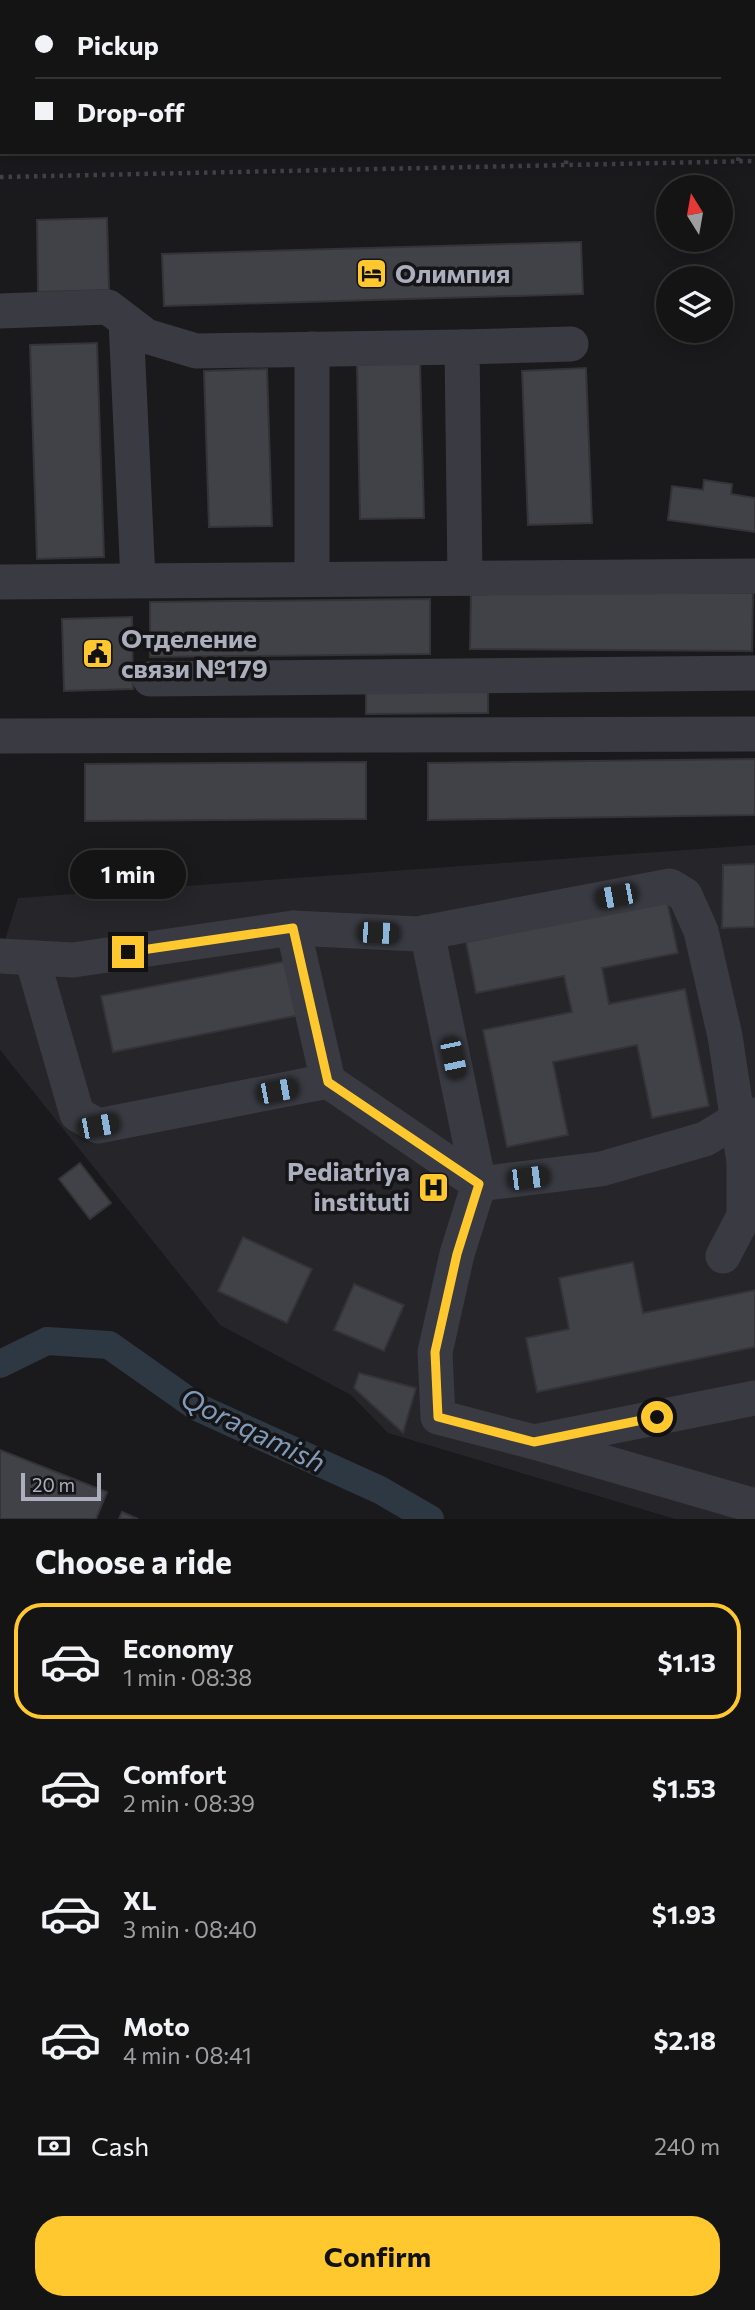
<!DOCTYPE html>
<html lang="en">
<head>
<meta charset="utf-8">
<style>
	:root { --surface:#141415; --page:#1d1d1e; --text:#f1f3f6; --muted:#9d9ea0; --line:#333334; --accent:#ffc82f }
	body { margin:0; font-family:Commissioner,sans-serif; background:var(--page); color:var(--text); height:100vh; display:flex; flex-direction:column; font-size:26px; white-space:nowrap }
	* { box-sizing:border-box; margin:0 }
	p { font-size:23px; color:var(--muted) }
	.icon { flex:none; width:38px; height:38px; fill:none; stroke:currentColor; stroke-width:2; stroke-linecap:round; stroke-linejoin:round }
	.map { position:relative; height:1519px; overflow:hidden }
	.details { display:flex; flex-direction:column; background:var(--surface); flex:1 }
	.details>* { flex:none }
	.banner { position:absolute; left:0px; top:0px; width:756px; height:154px; box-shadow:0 4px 18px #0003,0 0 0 2px var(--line); display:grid; align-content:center; height:154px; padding:0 35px; background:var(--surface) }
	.needle { width:46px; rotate:349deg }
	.fabs { position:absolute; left:656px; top:175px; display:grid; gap:14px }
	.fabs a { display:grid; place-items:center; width:77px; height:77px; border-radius:50%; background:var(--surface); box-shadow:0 4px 18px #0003,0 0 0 2px var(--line); font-size:35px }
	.scale { position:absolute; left:21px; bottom:18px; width:80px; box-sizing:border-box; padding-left:7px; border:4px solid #abafbd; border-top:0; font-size:19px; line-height:24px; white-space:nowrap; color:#abafbd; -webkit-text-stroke:5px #151517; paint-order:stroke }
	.end { position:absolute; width:32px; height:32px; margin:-16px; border:9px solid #ffc82f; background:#111; box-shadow:0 0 0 4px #111 }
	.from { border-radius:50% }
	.bubble { position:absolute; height:49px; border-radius:24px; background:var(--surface); box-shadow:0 4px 18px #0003,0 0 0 2px var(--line); font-size:23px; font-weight:700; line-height:49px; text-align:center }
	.car { position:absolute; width:21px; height:42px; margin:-21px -10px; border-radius:9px; box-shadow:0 0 5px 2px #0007; background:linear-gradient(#222 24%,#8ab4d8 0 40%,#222 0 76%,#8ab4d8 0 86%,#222 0) }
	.banner b { display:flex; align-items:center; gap:24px; height:66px; font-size:26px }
	.banner b+b { border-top:2px solid var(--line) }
	.banner i { width:18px; height:18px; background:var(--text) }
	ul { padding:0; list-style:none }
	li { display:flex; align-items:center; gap:21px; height:116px; margin:0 14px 10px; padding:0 21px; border:4px solid transparent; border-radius:28px }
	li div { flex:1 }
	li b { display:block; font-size:26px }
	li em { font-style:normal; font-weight:700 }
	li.on { border-color:var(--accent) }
	li>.icon { width:63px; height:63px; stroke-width:1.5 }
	h2 { padding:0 35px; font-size:32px; line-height:84px }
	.pay { display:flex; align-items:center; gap:18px; height:77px; padding:0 35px; font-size:26px }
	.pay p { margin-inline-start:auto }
	.action { display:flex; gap:14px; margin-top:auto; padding:14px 35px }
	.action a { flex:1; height:80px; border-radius:28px; background:var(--accent); color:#111; font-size:28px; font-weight:700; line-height:80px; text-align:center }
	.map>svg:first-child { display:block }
	.built { fill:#262529 }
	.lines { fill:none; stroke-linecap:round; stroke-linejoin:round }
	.canal { stroke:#2e3842; stroke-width:28 }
	.building { fill:#414247; stroke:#343338; stroke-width:2 }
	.path { stroke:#404249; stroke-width:4.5; stroke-dasharray:3.5 5; stroke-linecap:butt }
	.minor { stroke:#3a3b42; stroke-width:35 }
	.route { stroke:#ffc82f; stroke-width:9 }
	.labels { text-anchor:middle; stroke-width:7; stroke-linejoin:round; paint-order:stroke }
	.poi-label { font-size:26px; font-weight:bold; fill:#abafbd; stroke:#151517; text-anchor:start }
	.water-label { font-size:28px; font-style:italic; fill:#809bba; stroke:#151517 }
</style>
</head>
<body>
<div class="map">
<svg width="755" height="1519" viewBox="0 0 755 1519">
	<rect width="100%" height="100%" fill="#1a1a1c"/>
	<polygon class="built" points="755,845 755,1519 675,1519 388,1433 351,1395 220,1325 0,1050 0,956 18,898"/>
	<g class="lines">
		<polyline class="canal" points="0,1364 47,1341 109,1345 197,1407 380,1490 430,1519"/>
	</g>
	<g class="building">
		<polygon points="287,0 490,0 495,2 293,2"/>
		<polygon points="107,218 109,290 38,292 37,220"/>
		<polygon points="581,242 583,294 164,306 162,254"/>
		<polygon points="97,343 104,557 37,559 30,345"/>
		<polygon points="420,363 424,518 360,519 357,364"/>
		<polygon points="586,368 592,523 528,525 522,371"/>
		<polygon points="267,369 272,526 209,527 204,371"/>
		<polygon points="704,480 732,484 731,494 755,498 755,532 668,520 672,486 703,490"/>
		<polygon points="471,592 753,593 752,651 470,649"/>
		<polygon points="430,599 430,654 150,657 150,602"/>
		<polygon points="132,617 133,689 64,691 62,619"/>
		<polygon points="488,683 488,713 366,714 366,684"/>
		<polygon points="755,759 755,815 428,820 428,763"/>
		<polygon points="366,762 366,819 85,821 85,764"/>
		<polygon points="755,864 755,927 722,928 723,865"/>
		<polygon points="667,901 678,953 602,968 609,1004 685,989 709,1106 652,1118 637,1045 553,1062 568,1135 507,1147 483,1030 572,1012 564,976 476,993 466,942"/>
		<polygon points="292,960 305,1014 113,1052 101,996"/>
		<polygon points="80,1163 111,1203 90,1219 59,1179"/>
		<polygon points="243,1237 312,1269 287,1323 218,1291"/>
		<polygon points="633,1262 643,1313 755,1290 755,1347 537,1392 526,1338 569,1329 559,1278"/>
		<polygon points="354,1284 404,1305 384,1351 334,1330"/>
		<polygon points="359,1373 416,1388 403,1433 354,1388"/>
		<polygon points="0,1450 107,1492 96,1519 0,1519"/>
		<polygon points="122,1512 138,1519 119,1519"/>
	</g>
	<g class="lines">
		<g class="path">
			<polyline points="583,2 583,0"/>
			<polyline points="754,57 755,52"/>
			<polyline points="738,161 740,152"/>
			<polyline points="566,164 567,152"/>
			<polyline points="0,177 755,161"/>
		</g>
		<g class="minor">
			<polyline points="722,0 728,2"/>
			<polyline points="754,10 755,10"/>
			<polyline points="0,311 108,307 146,336 196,351 462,347"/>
			<polyline points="126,321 138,580"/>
			<polyline points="312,349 312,578"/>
			<polyline points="465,577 462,347 571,344"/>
			<polyline points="0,582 755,576"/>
			<polyline points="150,679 755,673"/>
			<polyline points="0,736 755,734"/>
			<polyline points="293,928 328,1081"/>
			<polyline points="427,932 479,1184 457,1254 435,1352 438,1417 534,1442 755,1398"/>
			<polyline points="0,956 73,960 293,928 418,934 670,886 685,895 701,931 725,1036 744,1162 744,1216 723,1256"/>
			<polyline points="32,958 77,1114 98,1126 328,1081 479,1184 601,1169 705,1139 738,1119 755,1115"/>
			<polyline points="541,1444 755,1506"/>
		</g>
	</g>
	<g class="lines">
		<polyline class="route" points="128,952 293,928 328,1082 479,1184 457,1254 435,1352 438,1417 534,1442 657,1417"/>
	</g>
	<defs>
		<symbol id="hotel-square" viewBox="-11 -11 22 22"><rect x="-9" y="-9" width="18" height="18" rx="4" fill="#ffc82f" stroke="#151517"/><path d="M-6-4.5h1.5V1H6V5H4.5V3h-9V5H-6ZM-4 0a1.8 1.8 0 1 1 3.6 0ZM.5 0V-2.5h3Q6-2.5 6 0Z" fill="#111"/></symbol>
		<symbol id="civic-square" viewBox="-11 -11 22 22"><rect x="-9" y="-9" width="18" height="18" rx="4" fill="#ffc82f" stroke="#151517"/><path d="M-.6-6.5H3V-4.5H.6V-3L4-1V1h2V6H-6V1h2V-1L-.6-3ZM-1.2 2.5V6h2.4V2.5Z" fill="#111"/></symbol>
		<symbol id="hospital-square" viewBox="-11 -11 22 22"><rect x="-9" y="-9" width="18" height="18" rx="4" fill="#ffc82f" stroke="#151517"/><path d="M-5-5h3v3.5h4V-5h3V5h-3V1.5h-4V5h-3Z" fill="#111"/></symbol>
	</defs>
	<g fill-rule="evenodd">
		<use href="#hotel-square" x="354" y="256" width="35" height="35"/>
		<use href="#civic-square" x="80" y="636" width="35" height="35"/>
		<use href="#hospital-square" x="416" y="1170" width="35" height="35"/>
	</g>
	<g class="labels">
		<g class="poi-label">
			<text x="395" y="283">Олимпия</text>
			<text x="121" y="648">Отделение<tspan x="121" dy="30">связи №179</tspan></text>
			<text x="410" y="1181" text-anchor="end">Pediatriya<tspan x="410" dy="30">instituti</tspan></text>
		</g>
		<g class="water-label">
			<text transform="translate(253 1430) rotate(26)" y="10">Qoraqamish</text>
		</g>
	</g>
</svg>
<div class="fabs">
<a><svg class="needle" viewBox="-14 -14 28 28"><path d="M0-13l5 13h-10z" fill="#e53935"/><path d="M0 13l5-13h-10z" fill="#9d9ea0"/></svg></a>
<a><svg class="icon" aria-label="layers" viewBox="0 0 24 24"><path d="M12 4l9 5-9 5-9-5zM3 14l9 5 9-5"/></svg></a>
</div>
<div class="scale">20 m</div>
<i class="end from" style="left:657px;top:1417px"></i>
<i class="end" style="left:128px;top:952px"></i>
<div class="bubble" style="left:70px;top:850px;width:116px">1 min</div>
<i class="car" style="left:616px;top:896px;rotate:259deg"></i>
<i class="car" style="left:378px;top:933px;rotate:92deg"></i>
<i class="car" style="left:453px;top:1058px;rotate:168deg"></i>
<i class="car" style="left:277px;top:1091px;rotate:79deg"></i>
<i class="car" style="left:98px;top:1126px;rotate:79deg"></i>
<i class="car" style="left:528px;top:1178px;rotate:83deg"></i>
<div class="banner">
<b><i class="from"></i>Pickup</b>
<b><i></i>Drop-off</b>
</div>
</div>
<section class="details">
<h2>Choose a ride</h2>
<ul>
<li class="on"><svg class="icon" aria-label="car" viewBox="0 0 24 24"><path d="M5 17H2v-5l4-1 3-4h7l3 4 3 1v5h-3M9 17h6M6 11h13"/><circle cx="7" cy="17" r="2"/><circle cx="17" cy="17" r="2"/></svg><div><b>Economy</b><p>1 min · 08:38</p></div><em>$1.13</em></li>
<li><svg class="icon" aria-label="car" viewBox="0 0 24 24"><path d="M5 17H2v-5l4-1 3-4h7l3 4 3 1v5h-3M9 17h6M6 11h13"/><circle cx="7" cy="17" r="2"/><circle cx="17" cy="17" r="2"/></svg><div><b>Comfort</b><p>2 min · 08:39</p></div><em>$1.53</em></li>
<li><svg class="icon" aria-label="car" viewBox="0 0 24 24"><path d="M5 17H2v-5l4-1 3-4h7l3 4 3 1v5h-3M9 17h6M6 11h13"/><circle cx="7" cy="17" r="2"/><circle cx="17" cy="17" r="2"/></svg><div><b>XL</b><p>3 min · 08:40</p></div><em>$1.93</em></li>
<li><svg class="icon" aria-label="car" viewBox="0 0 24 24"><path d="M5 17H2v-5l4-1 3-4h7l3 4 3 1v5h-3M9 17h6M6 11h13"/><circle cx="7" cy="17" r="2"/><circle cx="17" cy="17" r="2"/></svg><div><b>Moto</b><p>4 min · 08:41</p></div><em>$2.18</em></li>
</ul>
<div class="pay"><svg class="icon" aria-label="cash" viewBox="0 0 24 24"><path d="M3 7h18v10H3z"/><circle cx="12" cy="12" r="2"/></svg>Cash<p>240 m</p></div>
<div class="action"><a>Confirm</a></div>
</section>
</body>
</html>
